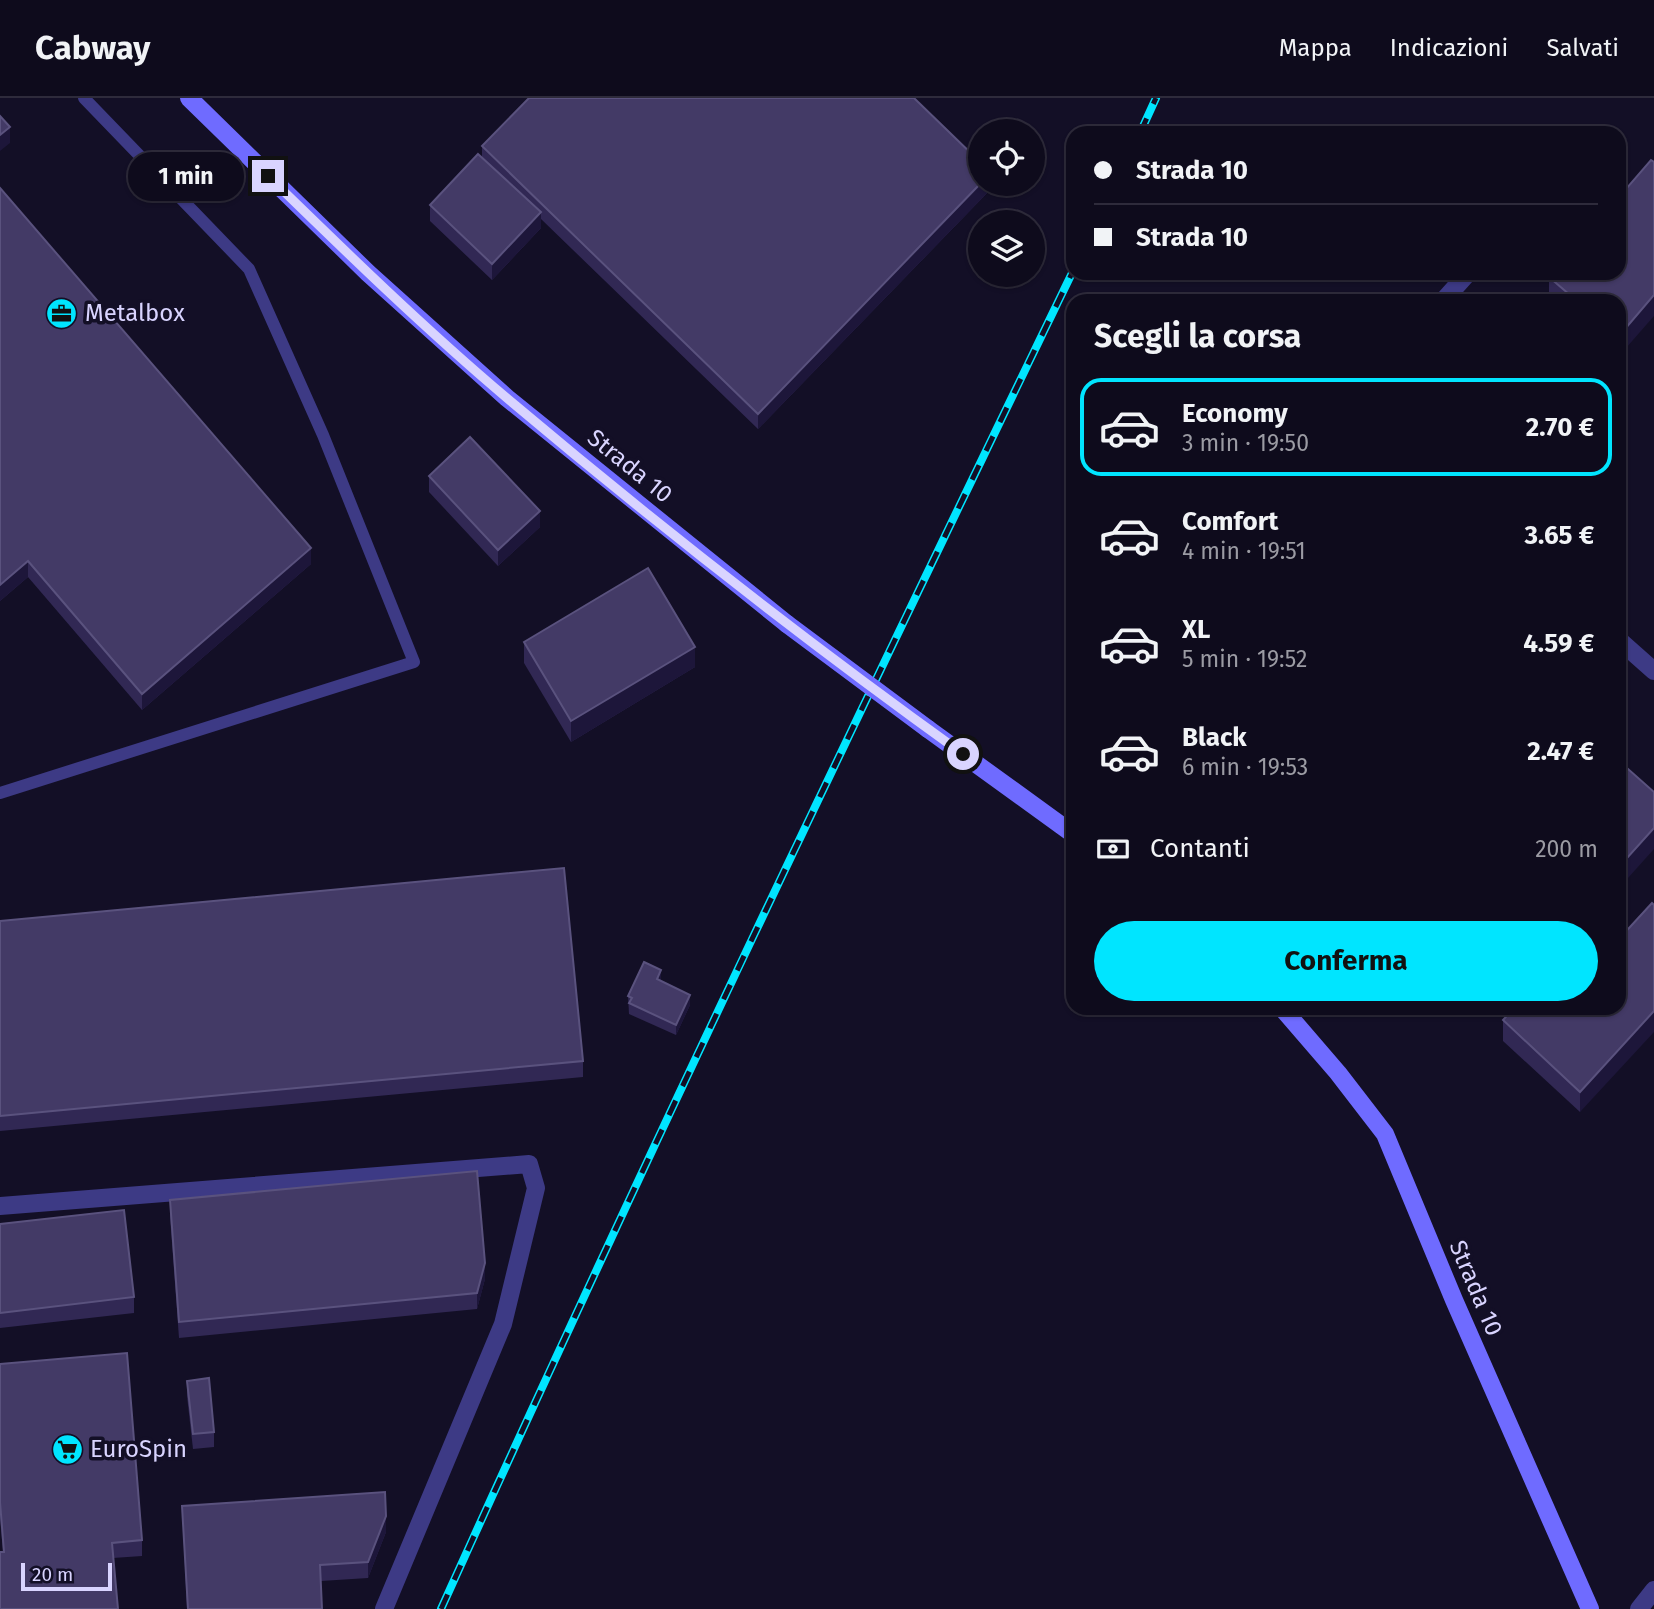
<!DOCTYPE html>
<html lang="it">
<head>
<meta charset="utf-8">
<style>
	:root { --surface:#0e0b1c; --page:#171425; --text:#f1f3f6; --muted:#9b9ba3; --line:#2e2b3b; --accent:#00e5ff }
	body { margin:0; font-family:"Fira Sans",sans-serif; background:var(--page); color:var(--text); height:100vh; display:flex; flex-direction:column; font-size:26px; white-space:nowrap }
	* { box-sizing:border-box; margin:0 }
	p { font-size:23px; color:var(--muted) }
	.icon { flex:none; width:38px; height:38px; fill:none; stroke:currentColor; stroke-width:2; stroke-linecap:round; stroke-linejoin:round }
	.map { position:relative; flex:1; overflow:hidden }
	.panel { position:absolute; left:1066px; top:196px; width:560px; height:721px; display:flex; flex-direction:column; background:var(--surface); border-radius:21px; box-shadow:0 2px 5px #0004,0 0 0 2px var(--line) }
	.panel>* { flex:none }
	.hud { position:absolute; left:1066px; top:28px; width:560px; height:154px; border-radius:21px; box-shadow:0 2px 5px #0004,0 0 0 2px var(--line); display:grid; align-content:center; height:154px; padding:0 28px; background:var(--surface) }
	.controls { position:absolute; left:968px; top:21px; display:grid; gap:14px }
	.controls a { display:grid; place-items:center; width:77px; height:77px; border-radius:50%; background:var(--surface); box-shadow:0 2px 5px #0004,0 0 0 2px var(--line); font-size:35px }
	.scale { position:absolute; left:21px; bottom:18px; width:91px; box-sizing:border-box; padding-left:7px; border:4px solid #d9d4ff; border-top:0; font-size:19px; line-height:24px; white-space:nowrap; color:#d9d4ff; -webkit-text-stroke:5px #130f26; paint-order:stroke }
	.end { position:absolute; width:32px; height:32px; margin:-16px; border:9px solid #d9d4ff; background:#111; box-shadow:0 0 0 4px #111 }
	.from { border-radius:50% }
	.bubble { position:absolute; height:49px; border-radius:24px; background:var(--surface); box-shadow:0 2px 5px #0004,0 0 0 2px var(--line); font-size:23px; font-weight:700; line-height:49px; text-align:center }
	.hud b { display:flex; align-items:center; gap:24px; height:66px; font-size:26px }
	.hud b+b { border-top:2px solid var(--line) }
	.hud i { width:18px; height:18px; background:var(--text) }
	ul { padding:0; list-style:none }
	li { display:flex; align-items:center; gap:21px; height:98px; margin:0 14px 10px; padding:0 14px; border:4px solid transparent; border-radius:21px }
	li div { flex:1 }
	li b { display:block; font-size:26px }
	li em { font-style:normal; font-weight:700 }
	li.active { border-color:var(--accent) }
	li>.icon { width:63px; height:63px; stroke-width:1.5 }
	h2 { padding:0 28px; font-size:32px; line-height:84px }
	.pay { display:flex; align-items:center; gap:18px; height:77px; padding:0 28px; font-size:26px }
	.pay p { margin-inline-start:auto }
	.action { display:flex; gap:14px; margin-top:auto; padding:14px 28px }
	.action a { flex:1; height:80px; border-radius:42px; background:var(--accent); color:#111; font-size:28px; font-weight:700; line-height:80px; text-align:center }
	header { display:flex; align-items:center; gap:42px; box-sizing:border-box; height:98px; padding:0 35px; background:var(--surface); border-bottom:2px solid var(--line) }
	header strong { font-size:33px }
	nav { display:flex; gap:38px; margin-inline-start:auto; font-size:24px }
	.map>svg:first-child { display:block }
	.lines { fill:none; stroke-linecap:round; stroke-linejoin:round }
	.lane { stroke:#3d3a85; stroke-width:12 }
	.street { stroke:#3d3a85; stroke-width:18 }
	.secondary { stroke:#6f6bff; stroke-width:18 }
	.rail-casing { stroke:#00e5ff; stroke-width:8 }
	.rail { stroke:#130f26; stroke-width:5; stroke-dasharray:16; stroke-linecap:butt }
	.secondary-bridge { stroke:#6f6bff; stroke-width:18 }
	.wall { fill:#312854 }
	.shaded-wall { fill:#1d163a }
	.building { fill:#433a66; stroke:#5a527e; stroke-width:2 }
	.route { stroke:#d9d4ff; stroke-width:9 }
	.labels { text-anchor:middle; stroke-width:7; stroke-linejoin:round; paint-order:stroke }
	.poi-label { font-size:24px; fill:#d9d4ff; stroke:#130f26; text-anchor:start }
	.street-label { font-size:24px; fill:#d9d4ff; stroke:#130f26 }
</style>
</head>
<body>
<header>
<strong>Cabway</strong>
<nav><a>Mappa</a><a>Indicazioni</a><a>Salvati</a></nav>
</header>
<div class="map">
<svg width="1654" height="1511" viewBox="0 0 1654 1511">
	<rect width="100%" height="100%" fill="#130f26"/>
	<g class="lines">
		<polyline class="lane" points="0,695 414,564 323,337 249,171 84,0"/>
		<g class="street">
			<polyline points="1443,203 1468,175"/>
			<polyline points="1619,542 1654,573"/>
			<polyline points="0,1108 529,1066 536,1090 503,1226 384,1511"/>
			<polyline points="1639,1511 1654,1492"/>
		</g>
		<g class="secondary">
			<polyline points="189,0 368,175 507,300 787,526"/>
			<polyline points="928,631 1073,736"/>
			<polyline points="1282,910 1338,975 1385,1036 1454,1202 1590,1511"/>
		</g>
		<defs>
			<g id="rail">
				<polyline points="1140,35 1156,0"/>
				<path d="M441,1511C644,1062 858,617 1073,173"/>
			</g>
		</defs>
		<use href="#rail" class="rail-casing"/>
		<use href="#rail" class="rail"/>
		<polyline class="secondary-bridge" points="787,526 928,631"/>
	</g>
	<g class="wall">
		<polygon points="482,48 991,86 991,91 758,331 541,121 541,130 492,182 430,123 430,107 482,59"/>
		<polygon points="0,90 311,466 142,612 28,479 0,503"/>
		<polygon points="1549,179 1619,203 1553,203 1549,200"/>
		<polygon points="429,378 540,429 498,468 429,394"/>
		<polygon points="524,544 695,569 571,644 524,565"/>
		<polygon points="0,823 583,963 583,979 0,1033"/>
		<polygon points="661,883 690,907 676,937 629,916 628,898"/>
		<polygon points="1619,910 1580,1014 1503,943 1503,922"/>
		<polygon points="170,1102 485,1181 477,1211 179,1240 170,1118"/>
		<polygon points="0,1126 134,1199 134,1215 0,1230"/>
		<polygon points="0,1266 142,1442 142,1458 113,1460 3,1454 0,1420"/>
		<polygon points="187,1283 214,1334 214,1349 193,1351 187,1298"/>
		<polygon points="182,1408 386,1434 368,1480 321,1483 322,1511 187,1511"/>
	</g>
	<g class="shaded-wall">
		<polygon points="10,29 10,45 0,53 0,37"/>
		<polygon points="980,86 991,86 991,91 758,331 758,316"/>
		<polygon points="541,114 541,130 492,182 492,166"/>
		<polygon points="1654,197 1654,218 1619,258 1619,238"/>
		<polygon points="540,413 540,429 498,468 498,452"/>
		<polygon points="311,450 311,466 142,612 142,596"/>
		<polygon points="28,463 28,479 0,503 0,487"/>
		<polygon points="695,549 695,569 571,644 571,623"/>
		<polygon points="1654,730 1654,751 1619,790 1619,769"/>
		<polygon points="661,872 661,883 657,892 657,881"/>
		<polygon points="690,897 690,907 676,937 676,927"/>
		<polygon points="1654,913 1654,934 1580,1014 1580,994"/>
		<polygon points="485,1165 485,1181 477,1211 477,1195"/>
		<polygon points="386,1418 386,1434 368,1480 368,1464"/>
	</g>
	<g class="building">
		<polygon points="529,0 914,0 980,64 980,86 758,316 482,48"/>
		<polygon points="0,18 10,29 0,37"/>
		<polygon points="478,56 541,114 492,166 430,107"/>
		<polygon points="1651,62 1654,64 1654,197 1619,238 1619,203 1577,203 1549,179 1552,175 1619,175 1619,99"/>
		<polygon points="0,90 311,450 142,596 28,463 0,487"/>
		<polygon points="470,339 540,413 498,452 429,378"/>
		<polygon points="648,470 695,549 571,623 524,544"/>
		<polygon points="1619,663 1654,694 1654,730 1619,769"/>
		<polygon points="564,770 583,963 0,1018 0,823"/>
		<polygon points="1652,805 1654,807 1654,913 1580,994 1503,922 1514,910 1619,910 1619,841"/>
		<polygon points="644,864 661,872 657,881 690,897 676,927 629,905 632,900 628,898"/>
		<polygon points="477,1073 485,1165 477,1195 179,1224 170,1102"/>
		<polygon points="124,1112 134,1199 0,1215 0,1126"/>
		<polygon points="127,1255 142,1442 112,1445 118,1511 0,1511 0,1454 4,1454 0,1404 0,1266"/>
		<polygon points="209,1280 214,1334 193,1336 187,1283"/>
		<polygon points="385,1394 386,1418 368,1464 320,1467 322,1511 188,1511 182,1408"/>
	</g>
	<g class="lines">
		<path class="route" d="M268,78C346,154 425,231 508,301C655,425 807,544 963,656"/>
	</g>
	<defs>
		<symbol id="office-disc" viewBox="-11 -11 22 22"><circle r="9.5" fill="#00e5ff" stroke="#130f26"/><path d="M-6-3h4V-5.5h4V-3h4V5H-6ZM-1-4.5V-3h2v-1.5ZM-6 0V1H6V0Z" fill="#111"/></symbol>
		<symbol id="supermarket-disc" viewBox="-11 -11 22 22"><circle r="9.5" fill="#00e5ff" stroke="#130f26"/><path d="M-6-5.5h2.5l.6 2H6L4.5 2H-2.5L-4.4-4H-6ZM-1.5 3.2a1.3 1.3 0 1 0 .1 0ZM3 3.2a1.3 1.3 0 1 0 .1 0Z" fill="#111"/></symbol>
	</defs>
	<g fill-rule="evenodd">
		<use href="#office-disc" x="44" y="198" width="35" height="35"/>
		<use href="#supermarket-disc" x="50" y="1334" width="35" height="35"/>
	</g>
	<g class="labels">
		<g class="poi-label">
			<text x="85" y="223">Metalbox</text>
			<text x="90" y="1359">EuroSpin</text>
		</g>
		<g class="street-label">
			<text transform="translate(630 368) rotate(39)" y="8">Strada 10</text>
			<text transform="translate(1476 1190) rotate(67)" y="8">Strada 10</text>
		</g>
	</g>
</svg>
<div class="controls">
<a><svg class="icon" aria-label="locate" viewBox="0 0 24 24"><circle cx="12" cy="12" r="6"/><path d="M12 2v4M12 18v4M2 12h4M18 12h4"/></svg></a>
<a><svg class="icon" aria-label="layers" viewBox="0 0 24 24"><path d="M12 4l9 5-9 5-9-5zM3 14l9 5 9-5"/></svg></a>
</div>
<div class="scale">20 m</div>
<i class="end from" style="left:963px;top:656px"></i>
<i class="end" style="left:268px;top:78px"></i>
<div class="bubble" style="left:128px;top:54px;width:116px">1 min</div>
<div class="hud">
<b><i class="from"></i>Strada 10</b>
<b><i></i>Strada 10</b>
</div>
<section class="panel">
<h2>Scegli la corsa</h2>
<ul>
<li class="active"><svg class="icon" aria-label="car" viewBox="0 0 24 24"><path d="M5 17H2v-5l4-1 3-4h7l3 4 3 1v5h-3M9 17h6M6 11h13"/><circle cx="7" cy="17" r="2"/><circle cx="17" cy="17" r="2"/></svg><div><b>Economy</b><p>3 min · 19:50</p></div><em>2.70 €</em></li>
<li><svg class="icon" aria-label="car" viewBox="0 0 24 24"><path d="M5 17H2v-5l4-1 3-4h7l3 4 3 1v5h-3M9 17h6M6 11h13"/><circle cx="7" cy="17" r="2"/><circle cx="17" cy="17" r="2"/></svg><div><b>Comfort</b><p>4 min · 19:51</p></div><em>3.65 €</em></li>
<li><svg class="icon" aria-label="car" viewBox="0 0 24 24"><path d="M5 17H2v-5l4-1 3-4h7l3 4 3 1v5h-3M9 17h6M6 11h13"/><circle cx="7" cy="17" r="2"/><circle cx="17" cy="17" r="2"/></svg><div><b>XL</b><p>5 min · 19:52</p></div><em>4.59 €</em></li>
<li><svg class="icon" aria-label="car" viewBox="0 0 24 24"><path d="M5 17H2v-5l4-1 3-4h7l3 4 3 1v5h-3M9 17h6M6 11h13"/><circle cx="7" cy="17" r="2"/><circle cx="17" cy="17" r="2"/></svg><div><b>Black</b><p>6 min · 19:53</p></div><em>2.47 €</em></li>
</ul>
<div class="pay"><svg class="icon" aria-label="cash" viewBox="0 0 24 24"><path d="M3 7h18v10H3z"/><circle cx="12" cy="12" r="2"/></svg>Contanti<p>200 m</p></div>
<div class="action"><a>Conferma</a></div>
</section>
</div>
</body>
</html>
